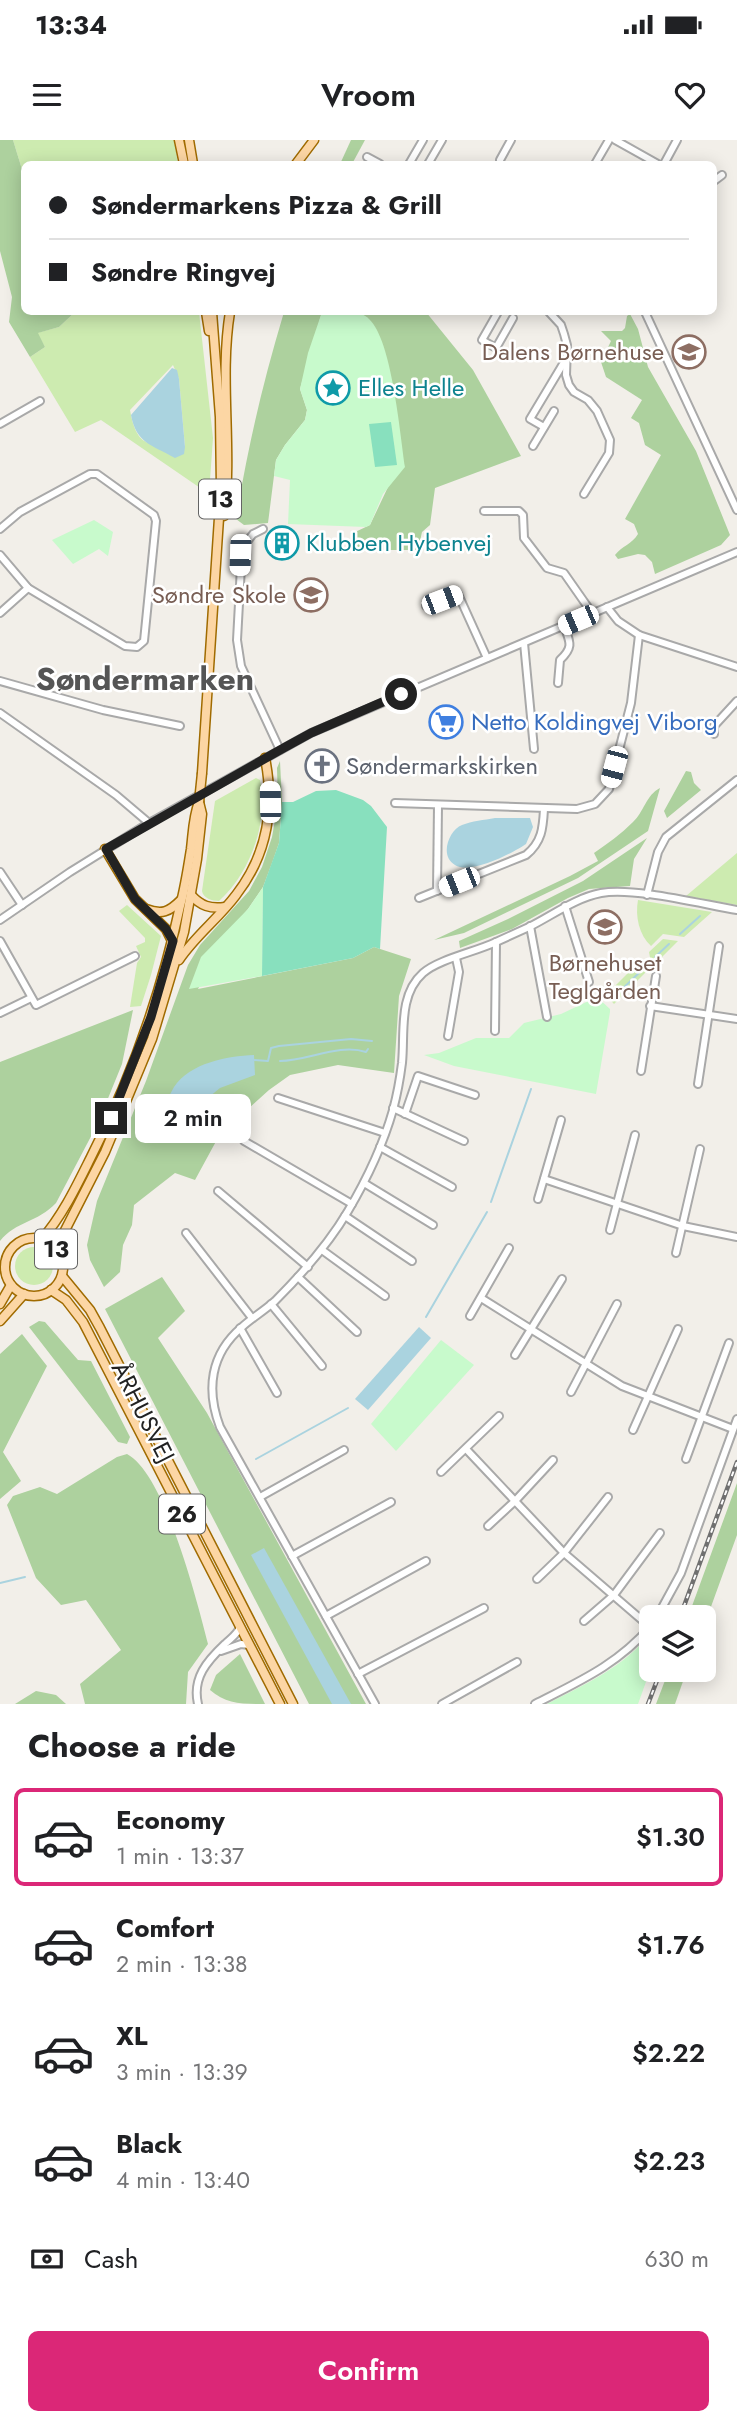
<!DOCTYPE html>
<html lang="en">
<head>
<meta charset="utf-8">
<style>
	:root { --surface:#fff; --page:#f6f6f6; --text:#202124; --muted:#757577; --line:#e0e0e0; --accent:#db2777 }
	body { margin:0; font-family:Jost,sans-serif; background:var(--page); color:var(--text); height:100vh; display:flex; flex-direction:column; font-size:26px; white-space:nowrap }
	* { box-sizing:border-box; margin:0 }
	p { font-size:23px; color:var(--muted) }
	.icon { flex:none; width:38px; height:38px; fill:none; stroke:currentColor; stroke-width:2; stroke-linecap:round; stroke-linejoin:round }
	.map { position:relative; height:1564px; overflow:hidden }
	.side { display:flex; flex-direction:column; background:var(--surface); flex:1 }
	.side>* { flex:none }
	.hud { position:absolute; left:21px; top:21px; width:696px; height:154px; border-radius:10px; box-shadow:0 4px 18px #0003; display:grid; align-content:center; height:154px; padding:0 28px; background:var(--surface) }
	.fabs { position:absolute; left:639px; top:1465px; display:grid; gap:14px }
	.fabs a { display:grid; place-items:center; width:77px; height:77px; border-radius:10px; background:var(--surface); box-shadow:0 4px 18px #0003; font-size:35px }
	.end { position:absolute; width:32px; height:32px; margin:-16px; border:9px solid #222; background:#fff; box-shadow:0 0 0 4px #fff }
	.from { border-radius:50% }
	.bubble { position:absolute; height:49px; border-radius:10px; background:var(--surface); box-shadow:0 4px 18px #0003; font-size:23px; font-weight:600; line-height:49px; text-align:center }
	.car { position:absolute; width:21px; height:42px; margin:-21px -10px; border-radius:9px; box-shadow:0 0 5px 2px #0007; background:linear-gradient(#fff 24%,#345 0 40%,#fff 0 76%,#345 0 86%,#fff 0) }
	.hud b { display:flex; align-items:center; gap:24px; height:66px; font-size:26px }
	.hud b+b { border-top:2px solid var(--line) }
	.hud i { width:18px; height:18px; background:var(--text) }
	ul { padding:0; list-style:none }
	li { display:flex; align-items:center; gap:21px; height:98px; margin:0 14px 10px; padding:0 14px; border:4px solid transparent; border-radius:10px }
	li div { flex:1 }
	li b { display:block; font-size:26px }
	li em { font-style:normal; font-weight:600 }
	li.active { border-color:var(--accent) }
	li>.icon { width:63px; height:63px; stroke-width:1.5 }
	h2 { padding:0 28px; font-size:32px; line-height:84px }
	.pay { display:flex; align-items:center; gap:18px; height:77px; padding:0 28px; font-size:26px }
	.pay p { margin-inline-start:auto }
	.cta { display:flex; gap:14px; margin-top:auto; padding:14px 28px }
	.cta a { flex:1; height:80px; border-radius:10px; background:var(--accent); color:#fff; font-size:28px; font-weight:600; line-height:80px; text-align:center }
	.status { display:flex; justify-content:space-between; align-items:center; height:49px; padding:0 35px; background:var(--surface); direction:ltr }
	.status svg { height:19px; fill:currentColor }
	header { display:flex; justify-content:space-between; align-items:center; height:91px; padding:0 28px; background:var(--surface); font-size:32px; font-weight:600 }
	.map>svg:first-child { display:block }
	.grass { fill:#cdebb0; fill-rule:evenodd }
	.forest { fill:#add19e }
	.park { fill:#c8facc }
	.pitch { fill:#88e0be }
	.water { fill:#aad3df }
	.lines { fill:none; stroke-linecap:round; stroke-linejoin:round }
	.stream { stroke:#aad3df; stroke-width:2 }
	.minor-casing { stroke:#a9a9a9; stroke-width:10 }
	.major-casing { stroke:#a06b00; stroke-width:11 }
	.minor { stroke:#fff; stroke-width:6 }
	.major { stroke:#fcd6a4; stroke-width:8 }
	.rail-casing { stroke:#707070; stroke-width:4.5 }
	.rail { stroke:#fff; stroke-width:2; stroke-dasharray:5; stroke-linecap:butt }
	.major-bridge-casing { stroke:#a06b00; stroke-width:11; stroke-linecap:butt }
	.major-bridge { stroke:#fcd6a4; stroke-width:8 }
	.route { stroke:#222; stroke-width:9 }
	.labels { text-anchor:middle; stroke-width:5; stroke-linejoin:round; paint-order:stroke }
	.shield { fill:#fff; stroke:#646464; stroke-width:2 }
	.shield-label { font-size:23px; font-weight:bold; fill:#222 }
	.education-label { font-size:24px; fill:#785e54; stroke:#fff; text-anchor:end }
	.culture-label { font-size:24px; fill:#0d838f; stroke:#fff; text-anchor:start }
	.shop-label { font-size:24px; fill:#366cbe; stroke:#fff; text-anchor:start }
	.worship-label { font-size:24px; fill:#5b616d; stroke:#fff; text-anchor:start }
	.street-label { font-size:24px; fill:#222; stroke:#fff }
	.district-label { font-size:32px; font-weight:bold; fill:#555; stroke:#fff }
</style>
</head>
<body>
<div class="status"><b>13:34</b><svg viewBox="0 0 49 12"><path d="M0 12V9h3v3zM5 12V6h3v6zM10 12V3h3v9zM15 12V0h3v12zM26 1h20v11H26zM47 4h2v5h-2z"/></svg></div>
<header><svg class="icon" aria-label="menu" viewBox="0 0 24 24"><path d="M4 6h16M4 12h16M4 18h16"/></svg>Vroom<svg class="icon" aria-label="heart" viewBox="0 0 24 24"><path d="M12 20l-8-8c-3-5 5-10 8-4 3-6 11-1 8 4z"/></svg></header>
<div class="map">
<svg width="737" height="1564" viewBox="0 0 737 1564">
	<rect width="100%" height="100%" fill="#f2efe9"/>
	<g class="grass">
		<polygon points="13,0 174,0 178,24 24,24 24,36"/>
		<path d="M75,172H199L213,298L209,354L101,280L75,292L30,217L45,207L37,193L59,187ZM173,225L179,239L185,307C150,304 137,310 130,270Z"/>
		<path d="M256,638L260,640C269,682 250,733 219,761C212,761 203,758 202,751L215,661Z"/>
		<polygon points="737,713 737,765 686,756"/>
		<path d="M638,760L712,772L684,797L663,794L651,806C639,795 635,776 638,760Z"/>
		<polygon points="127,765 161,796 151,835 141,866 130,867 137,823 141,817 136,806 145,802 145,798 119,771"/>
		<polygon points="663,799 678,801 656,823 658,828 651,823 649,812"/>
		<polygon points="641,820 644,820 650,828 614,864 606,855"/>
		<circle cx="34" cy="1126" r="19"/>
	</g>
	<g class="forest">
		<polygon points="0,0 13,0 24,36 24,172 75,172 59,187 38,193 45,207 30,217 9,182 12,157 0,111"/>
		<polygon points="351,0 365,0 352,24 340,24"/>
		<path d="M284,172H322L300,249L307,270L305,280L285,305L276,320L268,383L244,385L236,379C248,306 263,242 284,172Z"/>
		<polygon points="353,172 426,172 473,230 521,316 435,348 430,385 422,392 418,410 359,410 351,394 370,385 388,347 368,178"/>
		<path d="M630,174L638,189L648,227L696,311L730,395L721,405L655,434L652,422L645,415L638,414L618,419L615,415C622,406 632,404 638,394L634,384L625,379L661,315L645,305L639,283L631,278L642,260L606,237L601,222L611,201L601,191H622L625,188L627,176Z"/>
		<polygon points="280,621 282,662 279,703 272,723 263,747 248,769 231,789 198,849 353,818 374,807 411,819 399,856 394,933 338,925 290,935 269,950 220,994 195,1040 175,1033 134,1065 132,1085 123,1105 120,1132 104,1147 90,1120 87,1105 97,1061 146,941 188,825 200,805 249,751 262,727 272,697 278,663 277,628"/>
		<polygon points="686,631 691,632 694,643 701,650 667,678 664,671"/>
		<path d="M660,648L648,691L578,738L464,793L434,800L570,736L598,721L594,713C607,704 621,694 633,682C644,672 646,655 660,648Z"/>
		<polygon points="647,698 634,719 630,746 589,749 568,758 512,789 460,808 459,801 508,779 583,741"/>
		<path d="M133,870L122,924L98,983L56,1063C37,1083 16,1081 0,1101V922Z"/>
		<polygon points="162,1137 185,1171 158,1198 207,1273 366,1564 309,1564 105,1169"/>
		<polygon points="39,1181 45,1182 78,1220 91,1221 130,1297 127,1304 118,1302 29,1187"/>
		<polygon points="22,1194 47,1226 3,1312 21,1341 0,1359 0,1214"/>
		<path d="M127,1314C165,1334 197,1461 208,1504L188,1532L186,1564H85L80,1544L121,1510L86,1460L61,1465L36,1438L7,1365L13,1356L40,1347L57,1354L117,1317Z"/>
		<polygon points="737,1343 737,1395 704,1486 704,1477 688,1477"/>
		<path d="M240,1514L265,1564C242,1564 226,1564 210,1550L216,1535Z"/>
		<polygon points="669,1530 687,1530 675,1564 656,1564"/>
		<polygon points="36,1551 56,1555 66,1564 15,1564"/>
	</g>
	<g class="park">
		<path d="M322,172C336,172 358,168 369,179C392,200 400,294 405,327L383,354L370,385L366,387L288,384L290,340L274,336L276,320L285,305L305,280L307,270L300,249L308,213Z"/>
		<polygon points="94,380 113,392 108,416 99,409 73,424 52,400"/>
		<polygon points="263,747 262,836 189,849 201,817 248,769"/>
		<polygon points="597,857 610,869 610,872 596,954 454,926 424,915 439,913 476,898 509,898 524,883 561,874"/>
		<polygon points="441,1200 474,1225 396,1311 371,1284"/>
		<path d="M651,1492V1528L638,1564H547C585,1544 625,1527 651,1492Z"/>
	</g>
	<g class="pitch">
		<polygon points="391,282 397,325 375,327 369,284"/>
		<polygon points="336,650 363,660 371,666 387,687 380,809 374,807 353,818 262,836 263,747 279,703 282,662 293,662 316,651"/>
	</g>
	<g class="water">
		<path d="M172,228L177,230L179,239L185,307L184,314L175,318C152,305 136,303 131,275Z"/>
		<path d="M495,678H530L533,687L526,704C513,713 471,735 455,725C439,716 449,690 462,685C472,681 484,680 495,678Z"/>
		<path d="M254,915L255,935L220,948L170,989L159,977C164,968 168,957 174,947C190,923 227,916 254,915Z"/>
		<polygon points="419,1187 431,1198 368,1270 355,1259"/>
		<polygon points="264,1408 351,1564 332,1564 251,1415"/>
	</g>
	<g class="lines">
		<g class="stream">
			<polyline points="680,794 700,776"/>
			<polyline points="655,817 669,804"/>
			<polyline points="614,857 644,828"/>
			<polyline points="254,920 268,921 271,908 279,906 351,899 372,901"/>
			<path d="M280,921C308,921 339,903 366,912L368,909"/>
			<polyline points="491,1062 531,949"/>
			<polyline points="426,1177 487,1072"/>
			<polyline points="256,1319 348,1268"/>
			<polyline points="0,1443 25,1437"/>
		</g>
		<defs>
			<g id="minor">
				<polyline points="615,0 658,24"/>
				<polyline points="367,17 380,24"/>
				<polyline points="500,20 511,0"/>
				<polyline points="409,24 423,0"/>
				<polyline points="428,24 442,0"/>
				<polyline points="595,24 609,0"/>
				<polyline points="664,24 677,0"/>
				<polyline points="714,41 722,35"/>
				<polyline points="498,172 482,200 496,208 513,178"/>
				<polyline points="549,172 561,185 564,194 567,205 566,235 569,245 574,252 588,260 597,271 610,300 609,313 584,354"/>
				<polyline points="645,172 737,370"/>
				<polyline points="0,284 40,261"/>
				<polyline points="544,287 530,279 566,219"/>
				<polyline points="533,306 554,271"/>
				<polyline points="484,371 519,371 523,375 524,398 547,428 564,433 592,473"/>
				<polyline points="0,389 20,372 90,334 97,334 154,375 156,381 144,501 137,507 125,506 28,448 0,415"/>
				<polyline points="263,389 253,394 242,408 237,500 241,526 280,610"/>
				<polyline points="426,466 458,454 487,518"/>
				<polyline points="607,467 618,481 639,495 737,527"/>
				<polyline points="0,473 28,448"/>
				<polyline points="524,503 534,609"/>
				<polyline points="0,541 103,570 180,586"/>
				<path d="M558,543L560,520C574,507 570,502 564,486"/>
				<polyline points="0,573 116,655 149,683"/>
				<polyline points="714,594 714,586 737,561"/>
				<polyline points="395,663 577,669 595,664 609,649 631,563 639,495"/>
				<polyline points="0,732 22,765"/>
				<polyline points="437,751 438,665"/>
				<polyline points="647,755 658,712 666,697 737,640"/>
				<path d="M419,758L526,715C542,702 543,688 544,669"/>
				<polyline points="565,766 589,842"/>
				<polyline points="0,780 70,732 149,683 311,593 737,412"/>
				<polyline points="530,786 547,877"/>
				<polyline points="0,801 36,865 135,816"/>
				<polyline points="650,866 737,879"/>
				<polyline points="0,873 31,858"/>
				<polyline points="495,891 496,802"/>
				<polyline points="448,896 459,832 456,818"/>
				<polyline points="641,931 656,836"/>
				<polyline points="698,944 719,806"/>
				<polyline points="278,958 385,993"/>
				<polyline points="393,968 464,1001"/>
				<polyline points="405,974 418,936 475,955"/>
				<polyline points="244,1001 352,1064"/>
				<polyline points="380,1007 452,1047"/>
				<polyline points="544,1039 683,1086 737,1097"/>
				<polyline points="364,1043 433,1085"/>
				<polyline points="218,1051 308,1127"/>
				<polyline points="538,1059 561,980"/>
				<polyline points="345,1076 412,1121"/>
				<polyline points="610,1090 635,995"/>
				<polyline points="186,1093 252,1178"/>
				<polyline points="322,1110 385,1156"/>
				<polyline points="676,1113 700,1009"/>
				<polyline points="298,1137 357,1192"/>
				<polyline points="481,1158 622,1246 733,1289"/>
				<polyline points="271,1164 322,1226"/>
				<polyline points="470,1176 509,1108"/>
				<polyline points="240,1188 277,1253"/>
				<polyline points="515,1215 562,1139"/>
				<polyline points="571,1252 617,1164"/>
				<polyline points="633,1290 678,1189"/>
				<polyline points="466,1309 564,1413 650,1487"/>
				<polyline points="686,1319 729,1203"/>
				<polyline points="441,1332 499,1276"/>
				<polyline points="260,1357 344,1310"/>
				<polyline points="488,1386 515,1361 553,1320"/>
				<polyline points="292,1416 391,1362"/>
				<polyline points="537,1439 564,1413 608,1357"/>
				<polyline points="326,1476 426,1421"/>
				<polyline points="657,1477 681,1433 737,1279"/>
				<polyline points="584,1481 614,1455 660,1393"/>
				<polyline points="221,1511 241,1504 249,1505"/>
				<polyline points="358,1534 484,1468"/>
				<path d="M198,1564C192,1538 207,1521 225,1504C231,1498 237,1495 240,1487"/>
				<path d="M375,1564L220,1287C206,1250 210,1214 242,1187C252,1178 265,1170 275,1161C303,1133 328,1105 348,1071C367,1039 383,1005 393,970C397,955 400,939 402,923C405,893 398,855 423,833C439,819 475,812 496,802C507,797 518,792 529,787C553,775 575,758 601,753C634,747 701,764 737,770"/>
				<polyline points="442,1564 517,1522"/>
				<path d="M535,1564C580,1541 617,1525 651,1486"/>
			</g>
			<g id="major">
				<polyline points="179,0 184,24"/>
				<polyline points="189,0 193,24"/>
				<polyline points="296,24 314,0"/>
				<polyline points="206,172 209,191"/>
				<path d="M224,376C233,308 219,239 230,172"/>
				<polyline points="202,633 221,348 220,277 212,172"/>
				<polyline points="105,709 135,759 166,789 172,801"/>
				<path d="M191,755C201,766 210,769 225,767"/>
				<path d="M146,769C162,775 169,772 181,760"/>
				<path d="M179,820C195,796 219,778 236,755C267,715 275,668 265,618"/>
				<circle cx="34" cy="1127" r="29"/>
				<path d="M42,1099C63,1075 77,1045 91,1017C132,937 161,854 180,766C185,748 188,728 191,709C193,693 193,677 199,662"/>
				<polyline points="56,1108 105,1012 152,899 184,792 197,719 202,674 199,662"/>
				<polyline points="62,1136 90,1170 100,1188 293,1564"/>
				<polyline points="51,1150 66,1160 83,1182 280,1564"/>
				<polyline points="0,1164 11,1145"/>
				<polyline points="0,1181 24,1154"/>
			</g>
		</defs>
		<use href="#minor" class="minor-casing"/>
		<use href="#major" class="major-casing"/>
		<use href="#minor" class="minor"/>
		<use href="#major" class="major"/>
		<defs>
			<g id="rail">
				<polyline points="680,1477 737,1322"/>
				<polyline points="648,1564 661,1530"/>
			</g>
		</defs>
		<use href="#rail" class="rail-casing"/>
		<use href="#rail" class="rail"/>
		<defs>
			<polyline id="major-bridge" points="199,662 202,633"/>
		</defs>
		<use href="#major-bridge" class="major-bridge-casing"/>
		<use href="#major-bridge" class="major-bridge"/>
	</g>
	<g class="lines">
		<polyline class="route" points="111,978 151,877 173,801 166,789 135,759 106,709 280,610 311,593 401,554"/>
	</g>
	<defs>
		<symbol id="school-ring" viewBox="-11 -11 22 22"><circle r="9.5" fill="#fff" stroke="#8d6e63" stroke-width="1.5"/><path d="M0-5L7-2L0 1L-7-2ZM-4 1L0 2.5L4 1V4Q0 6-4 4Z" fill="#8d6e63"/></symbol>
		<symbol id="sight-ring" viewBox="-11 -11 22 22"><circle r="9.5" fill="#fff" stroke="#0f9aa8" stroke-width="1.5"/><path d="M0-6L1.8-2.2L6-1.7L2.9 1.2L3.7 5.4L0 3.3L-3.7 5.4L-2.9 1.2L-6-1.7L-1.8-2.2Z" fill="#0f9aa8"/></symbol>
		<symbol id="building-ring" viewBox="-11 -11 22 22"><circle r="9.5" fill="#fff" stroke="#0f9aa8" stroke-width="1.5"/><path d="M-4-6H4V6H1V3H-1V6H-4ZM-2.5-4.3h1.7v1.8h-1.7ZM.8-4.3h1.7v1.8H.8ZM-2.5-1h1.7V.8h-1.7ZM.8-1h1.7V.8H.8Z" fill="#0f9aa8"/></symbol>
		<symbol id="supermarket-ring" viewBox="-11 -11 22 22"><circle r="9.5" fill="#fff" stroke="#3f7fe0" stroke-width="1.5"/><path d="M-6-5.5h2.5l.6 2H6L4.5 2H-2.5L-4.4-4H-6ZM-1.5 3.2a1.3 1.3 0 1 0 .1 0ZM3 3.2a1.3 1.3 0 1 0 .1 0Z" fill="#3f7fe0"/></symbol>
		<symbol id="church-ring" viewBox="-11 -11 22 22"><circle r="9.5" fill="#fff" stroke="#6b7280" stroke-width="1.5"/><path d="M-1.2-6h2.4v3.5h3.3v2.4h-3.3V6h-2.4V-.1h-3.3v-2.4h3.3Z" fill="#6b7280"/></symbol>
	</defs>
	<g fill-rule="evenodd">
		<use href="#school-ring" x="670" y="193" width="38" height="38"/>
		<use href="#sight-ring" x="314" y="229" width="38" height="38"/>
		<use href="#building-ring" x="263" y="384" width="38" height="38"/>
		<use href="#school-ring" x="292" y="436" width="38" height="38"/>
		<use href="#supermarket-ring" x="427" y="563" width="38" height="38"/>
		<use href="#church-ring" x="303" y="607" width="38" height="38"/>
		<use href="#school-ring" x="586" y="768" width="38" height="38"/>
	</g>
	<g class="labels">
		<g class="shield">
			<rect x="199" y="339.5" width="42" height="39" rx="5"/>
			<rect x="35" y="1089.5" width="42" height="39" rx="5"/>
			<rect x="159" y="1354.5" width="46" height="39" rx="5"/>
		</g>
		<g class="shield-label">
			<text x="220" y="367">13</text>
			<text x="56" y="1117">13</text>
			<text x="182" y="1382">26</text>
		</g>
		<g class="education-label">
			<text x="664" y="220">Dalens Børnehuse</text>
			<text x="286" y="463">Søndre Skole</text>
			<text x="605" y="831" text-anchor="middle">Børnehuset<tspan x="605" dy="28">Teglgården</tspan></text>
		</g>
		<g class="culture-label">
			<text x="358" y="256">Elles Helle</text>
			<text x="306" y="411">Klubben Hybenvej</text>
		</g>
		<g class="shop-label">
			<text x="471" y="590">Netto Koldingvej Viborg</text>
		</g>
		<g class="worship-label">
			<text x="346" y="634">Søndermarkskirken</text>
		</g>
		<g class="street-label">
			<text transform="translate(143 1272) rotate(63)" y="8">ÅRHUSVEJ</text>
		</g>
		<g class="district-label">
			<text x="145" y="550">Søndermarken</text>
		</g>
	</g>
</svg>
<div class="fabs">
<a><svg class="icon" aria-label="layers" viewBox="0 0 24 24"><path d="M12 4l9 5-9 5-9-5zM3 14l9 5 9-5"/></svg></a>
</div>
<i class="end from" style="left:401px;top:554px"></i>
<i class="end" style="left:111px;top:978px"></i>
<div class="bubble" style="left:135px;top:954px;width:116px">2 min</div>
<i class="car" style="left:240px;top:415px;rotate:182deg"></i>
<i class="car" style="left:442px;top:460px;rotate:69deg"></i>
<i class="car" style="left:578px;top:480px;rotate:247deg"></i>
<i class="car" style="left:614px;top:627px;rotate:195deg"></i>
<i class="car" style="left:270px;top:662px;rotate:359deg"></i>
<i class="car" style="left:459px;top:742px;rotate:248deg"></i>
<div class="hud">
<b><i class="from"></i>Søndermarkens Pizza &amp; Grill</b>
<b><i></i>Søndre Ringvej</b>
</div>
</div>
<section class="side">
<h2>Choose a ride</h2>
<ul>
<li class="active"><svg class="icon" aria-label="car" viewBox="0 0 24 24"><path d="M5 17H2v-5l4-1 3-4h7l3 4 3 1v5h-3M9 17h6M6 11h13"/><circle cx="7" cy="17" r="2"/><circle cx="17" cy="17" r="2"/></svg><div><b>Economy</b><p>1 min · 13:37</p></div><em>$1.30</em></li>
<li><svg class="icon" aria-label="car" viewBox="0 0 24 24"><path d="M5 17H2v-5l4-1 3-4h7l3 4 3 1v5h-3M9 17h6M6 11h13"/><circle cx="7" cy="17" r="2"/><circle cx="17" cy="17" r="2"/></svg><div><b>Comfort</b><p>2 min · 13:38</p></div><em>$1.76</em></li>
<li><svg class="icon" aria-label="car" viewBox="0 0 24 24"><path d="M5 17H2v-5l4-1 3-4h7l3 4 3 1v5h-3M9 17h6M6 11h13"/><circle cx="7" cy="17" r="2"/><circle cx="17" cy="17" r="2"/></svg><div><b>XL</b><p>3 min · 13:39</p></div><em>$2.22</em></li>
<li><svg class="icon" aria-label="car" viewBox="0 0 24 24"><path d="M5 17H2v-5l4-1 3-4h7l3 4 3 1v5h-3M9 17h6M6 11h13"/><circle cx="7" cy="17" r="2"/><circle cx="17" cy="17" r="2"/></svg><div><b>Black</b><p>4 min · 13:40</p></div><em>$2.23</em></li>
</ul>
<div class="pay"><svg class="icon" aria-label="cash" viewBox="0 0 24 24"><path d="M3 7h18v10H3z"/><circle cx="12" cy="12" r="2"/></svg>Cash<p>630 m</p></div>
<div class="cta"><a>Confirm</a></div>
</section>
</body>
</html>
